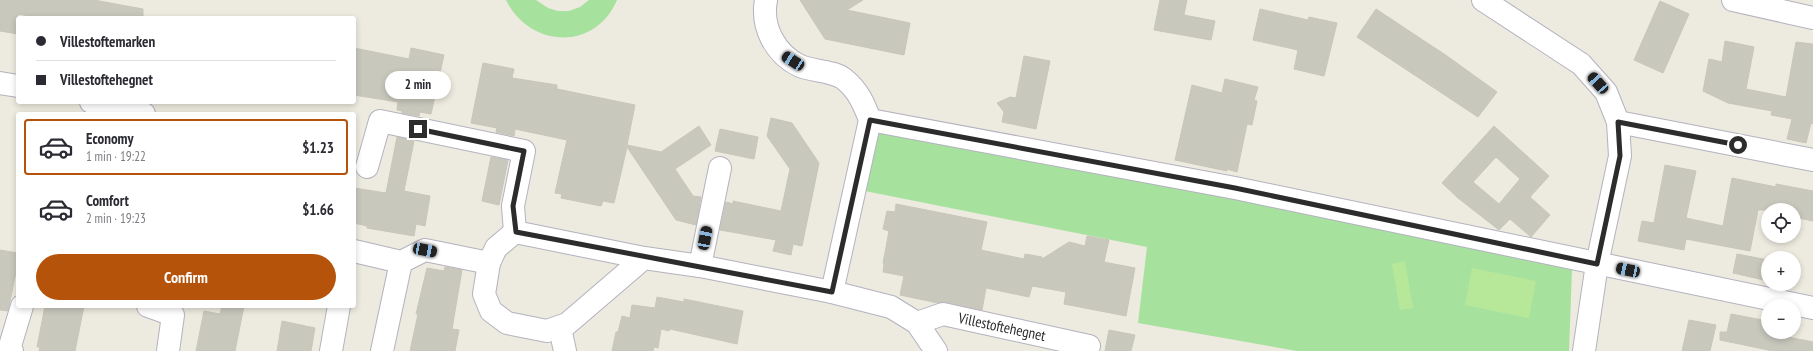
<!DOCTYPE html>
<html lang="en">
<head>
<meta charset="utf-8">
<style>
	:root { --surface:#fff; --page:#f7f7f7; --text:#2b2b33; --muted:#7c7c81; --line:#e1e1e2; --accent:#b45309 }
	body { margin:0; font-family:"PT Sans Narrow",sans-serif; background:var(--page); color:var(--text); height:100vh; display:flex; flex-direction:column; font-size:15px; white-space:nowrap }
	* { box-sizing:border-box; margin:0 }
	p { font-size:13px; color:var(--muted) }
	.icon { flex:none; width:22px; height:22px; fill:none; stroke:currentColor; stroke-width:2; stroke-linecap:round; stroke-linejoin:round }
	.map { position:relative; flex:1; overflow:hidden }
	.panel { position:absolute; left:16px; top:112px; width:340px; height:196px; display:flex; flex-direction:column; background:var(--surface); border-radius:4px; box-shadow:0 2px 6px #0003 }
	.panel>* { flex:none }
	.banner { position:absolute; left:16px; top:16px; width:340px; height:88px; border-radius:4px; box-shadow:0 2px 6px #0003; display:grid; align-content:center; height:88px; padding:0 20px; background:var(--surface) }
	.controls { position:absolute; left:1761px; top:203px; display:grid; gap:8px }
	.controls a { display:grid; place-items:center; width:40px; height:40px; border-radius:50%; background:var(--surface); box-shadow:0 2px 6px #0003; font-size:20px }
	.end { position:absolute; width:18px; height:18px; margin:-9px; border:5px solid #2c2c2c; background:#fff; box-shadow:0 0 0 2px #fff }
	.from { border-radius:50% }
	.bubble { position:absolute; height:28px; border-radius:14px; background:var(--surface); box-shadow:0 2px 6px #0003; font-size:13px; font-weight:700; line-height:28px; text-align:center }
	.car { position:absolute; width:12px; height:24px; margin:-12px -6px; border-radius:5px; box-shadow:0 0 3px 1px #0007; background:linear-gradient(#222 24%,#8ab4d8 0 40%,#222 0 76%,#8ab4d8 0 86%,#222 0) }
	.banner b { display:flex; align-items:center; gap:14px; height:38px; font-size:15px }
	.banner b+b { border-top:1px solid var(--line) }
	.banner i { width:10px; height:10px; background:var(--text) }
	ul { padding:7px 0 0; list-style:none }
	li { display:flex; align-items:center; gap:12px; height:56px; margin:0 8px 6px; padding:0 12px; border:2px solid transparent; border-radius:4px }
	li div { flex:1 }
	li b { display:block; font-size:15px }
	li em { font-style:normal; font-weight:700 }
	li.selected { border-color:var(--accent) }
	li>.icon { width:36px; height:36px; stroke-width:1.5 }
	.action { display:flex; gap:8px; margin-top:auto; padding:8px 20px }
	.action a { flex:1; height:46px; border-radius:24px; background:var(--accent); color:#fff; font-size:16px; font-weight:700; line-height:46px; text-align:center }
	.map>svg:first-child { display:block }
	.green { fill:#a7e19e }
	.pitch { fill:#b7e89a }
	.building { fill:#c9c8bd; stroke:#c9c6b9; fill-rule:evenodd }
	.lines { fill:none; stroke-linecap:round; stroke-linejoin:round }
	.minor-casing { stroke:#b3b2bf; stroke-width:24 }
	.minor { stroke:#fff; stroke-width:22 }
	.route { stroke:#2c2c2c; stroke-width:5 }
	.labels { text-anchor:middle; stroke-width:4; stroke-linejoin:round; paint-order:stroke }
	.street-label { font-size:15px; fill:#2c2c2c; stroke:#fff }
</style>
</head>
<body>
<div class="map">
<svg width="1813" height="351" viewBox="0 0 1813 351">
	<rect width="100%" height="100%" fill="#edeadf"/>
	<g class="green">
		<path d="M506,0H536L548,8L558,11H569L580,7L589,0H617C595,52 529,48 506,0Z"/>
		<polygon points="877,127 1236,198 1572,269 1569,351 1297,351 1138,323 1147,247 865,191"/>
	</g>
	<g class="pitch">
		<polygon points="1405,261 1413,308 1400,310 1392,264"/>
		<polygon points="1472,268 1536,281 1529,318 1465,305"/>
	</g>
	<g class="building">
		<polygon points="0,0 94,0 143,9 143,18 41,18 18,14 18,34 0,31"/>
		<polygon points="800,0 863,0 847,10 910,23 904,55 825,39"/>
		<polygon points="1160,0 1187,0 1184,15 1215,21 1211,40 1154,30"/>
		<polygon points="1660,1 1689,14 1663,73 1634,60"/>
		<polygon points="1260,9 1308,20 1309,17 1337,23 1324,76 1294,69 1298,50 1253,40"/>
		<polygon points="1376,9 1447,56 1497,92 1478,117 1357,37"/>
		<polygon points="1725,41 1754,47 1746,89 1786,97 1796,42 1813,44 1813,124 1811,123 1806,143 1787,139 1792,119 1771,115 1772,111 1728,103 1703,91 1709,59 1722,62"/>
		<polygon points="354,48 409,59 411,48 444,55 431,114 420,112 419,116 402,113 402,111 397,110 398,102 354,95"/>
		<polygon points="1024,56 1050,61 1036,129 1002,122 1004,112 997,103 1010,97 1016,98"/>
		<polygon points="483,63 514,69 512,78 557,85 557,89 635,105 627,145 661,152 699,126 711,145 675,169 693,196 701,197 696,225 676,220 627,147 614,203 603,201 601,206 561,198 562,194 555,193 567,140 515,129 514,136 496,132 497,128 471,123"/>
		<polygon points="1225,79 1258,87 1254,100 1257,101 1252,125 1247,124 1237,172 1227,169 1227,171 1175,160 1192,85 1222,93"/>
		<polygon points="771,118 792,123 819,163 802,246 793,244 791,255 773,251 776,240 720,230 726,202 733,204 733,201 781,211 790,169 767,136"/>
		<path d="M1494,126L1549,176L1530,197L1550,215L1531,237L1510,219L1499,230L1458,198L1442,183ZM1496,157L1520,179L1499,204L1473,182Z"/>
		<polygon points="720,129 758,137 754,159 715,151"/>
		<polygon points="397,137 414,141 404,191 430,196 425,226 416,224 414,236 367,228 367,226 354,223 354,188 386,193"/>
		<polygon points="491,157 508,160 499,205 482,201"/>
		<polygon points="1665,165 1696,171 1686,218 1723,226 1732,178 1776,187 1776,184 1813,191 1813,221 1794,217 1794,210 1758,210 1750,251 1686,239 1684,250 1638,241 1642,221 1654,223"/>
		<polygon points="896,204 987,222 981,250 1024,259 1025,254 1042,257 1042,259 1069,242 1085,246 1087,236 1109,240 1104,262 1135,268 1126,316 1064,304 1066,292 1032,286 1029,297 986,288 982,310 946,302 938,303 900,295 904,276 883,272 884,264 883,263 889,231 883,229 887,211 895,212"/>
		<polygon points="0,250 18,253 18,262 8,311 0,310"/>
		<polygon points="1737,254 1768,260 1768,281 1733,273"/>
		<polygon points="445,267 462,270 452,329 459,330 455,351 410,351 418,314 416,314 427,268 444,271"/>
		<polygon points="657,297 684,302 684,299 743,311 737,344 670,329 669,331 661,329 658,348 654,347 653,351 612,351 616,332 618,332 622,316 630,318 632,305 655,308"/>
		<polygon points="45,306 84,306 75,351 39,351 40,347 37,347"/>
		<polygon points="222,306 244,306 235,351 196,351 204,311 220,314"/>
		<polygon points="1731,314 1768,321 1768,333 1813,342 1813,351 1773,351 1720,340 1720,332 1727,332"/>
		<polygon points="1689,320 1716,325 1710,351 1682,351"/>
		<polygon points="282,321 315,328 311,351 277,351"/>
		<polygon points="1109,330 1135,335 1131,351 1105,351"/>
	</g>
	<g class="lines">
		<defs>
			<g id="minor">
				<path d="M766,0C761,27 775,54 800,66C812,71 834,71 844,79C858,90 864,104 870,120L832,292"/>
				<polyline points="1483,0 1581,64 1606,92 1618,122 1620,156 1597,264 1584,351"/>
				<polyline points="1733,0 1813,18"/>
				<polyline points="0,83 18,86"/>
				<polyline points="91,102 116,107 114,114"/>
				<polyline points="116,107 144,114"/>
				<polyline points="870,120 1235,188 1813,308"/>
				<polyline points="1618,122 1813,160"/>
				<polyline points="367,167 380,121 524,151 513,206 515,232"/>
				<polyline points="354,251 401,262 425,250 489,263"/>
				<polyline points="644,258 515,232 496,248 489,263 484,294 491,311 507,323 547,331 567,324 644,258 700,266 832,292 891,307 917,323 936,351"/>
				<polyline points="700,266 720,168"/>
				<polyline points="148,306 173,315 168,351"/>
				<polyline points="917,323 943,314 1089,346"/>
				<polyline points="560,328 565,351"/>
				<polyline points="12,351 10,346 22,306"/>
				<polyline points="331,351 339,306"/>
				<polyline points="382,351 401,262"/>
			</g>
		</defs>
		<use href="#minor" class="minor-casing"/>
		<use href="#minor" class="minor"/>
	</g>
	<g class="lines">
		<polyline class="route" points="418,129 524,151 513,206 516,232 832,292 870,120 1235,188 1597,264 1620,156 1618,122 1738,145"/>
	</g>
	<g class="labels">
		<g class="street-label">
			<text transform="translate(1002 327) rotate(12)" y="5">Villestoftehegnet</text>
		</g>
	</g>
</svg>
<div class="controls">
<a><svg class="icon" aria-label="locate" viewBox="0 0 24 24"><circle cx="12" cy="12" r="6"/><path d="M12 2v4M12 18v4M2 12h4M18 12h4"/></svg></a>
<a>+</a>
<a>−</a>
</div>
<i class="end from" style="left:1738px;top:145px"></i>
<i class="end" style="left:418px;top:129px"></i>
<div class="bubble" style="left:385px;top:71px;width:66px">2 min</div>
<i class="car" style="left:793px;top:61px;rotate:303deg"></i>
<i class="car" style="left:1598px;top:83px;rotate:318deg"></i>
<i class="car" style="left:705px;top:238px;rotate:11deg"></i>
<i class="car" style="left:425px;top:250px;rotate:101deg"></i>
<i class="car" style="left:1628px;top:270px;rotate:282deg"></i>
<div class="banner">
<b><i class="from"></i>Villestoftemarken</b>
<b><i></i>Villestoftehegnet</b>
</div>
<section class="panel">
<ul>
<li class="selected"><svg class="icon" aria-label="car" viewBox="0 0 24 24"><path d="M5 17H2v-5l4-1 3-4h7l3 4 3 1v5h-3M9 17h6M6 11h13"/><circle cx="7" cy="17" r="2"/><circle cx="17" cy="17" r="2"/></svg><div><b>Economy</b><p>1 min · 19:22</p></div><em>$1.23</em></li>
<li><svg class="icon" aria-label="car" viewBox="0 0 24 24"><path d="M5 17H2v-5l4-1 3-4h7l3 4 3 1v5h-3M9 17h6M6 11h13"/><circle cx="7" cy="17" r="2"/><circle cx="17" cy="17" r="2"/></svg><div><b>Comfort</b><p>2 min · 19:23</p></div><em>$1.66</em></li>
</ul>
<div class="action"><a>Confirm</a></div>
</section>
</div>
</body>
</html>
